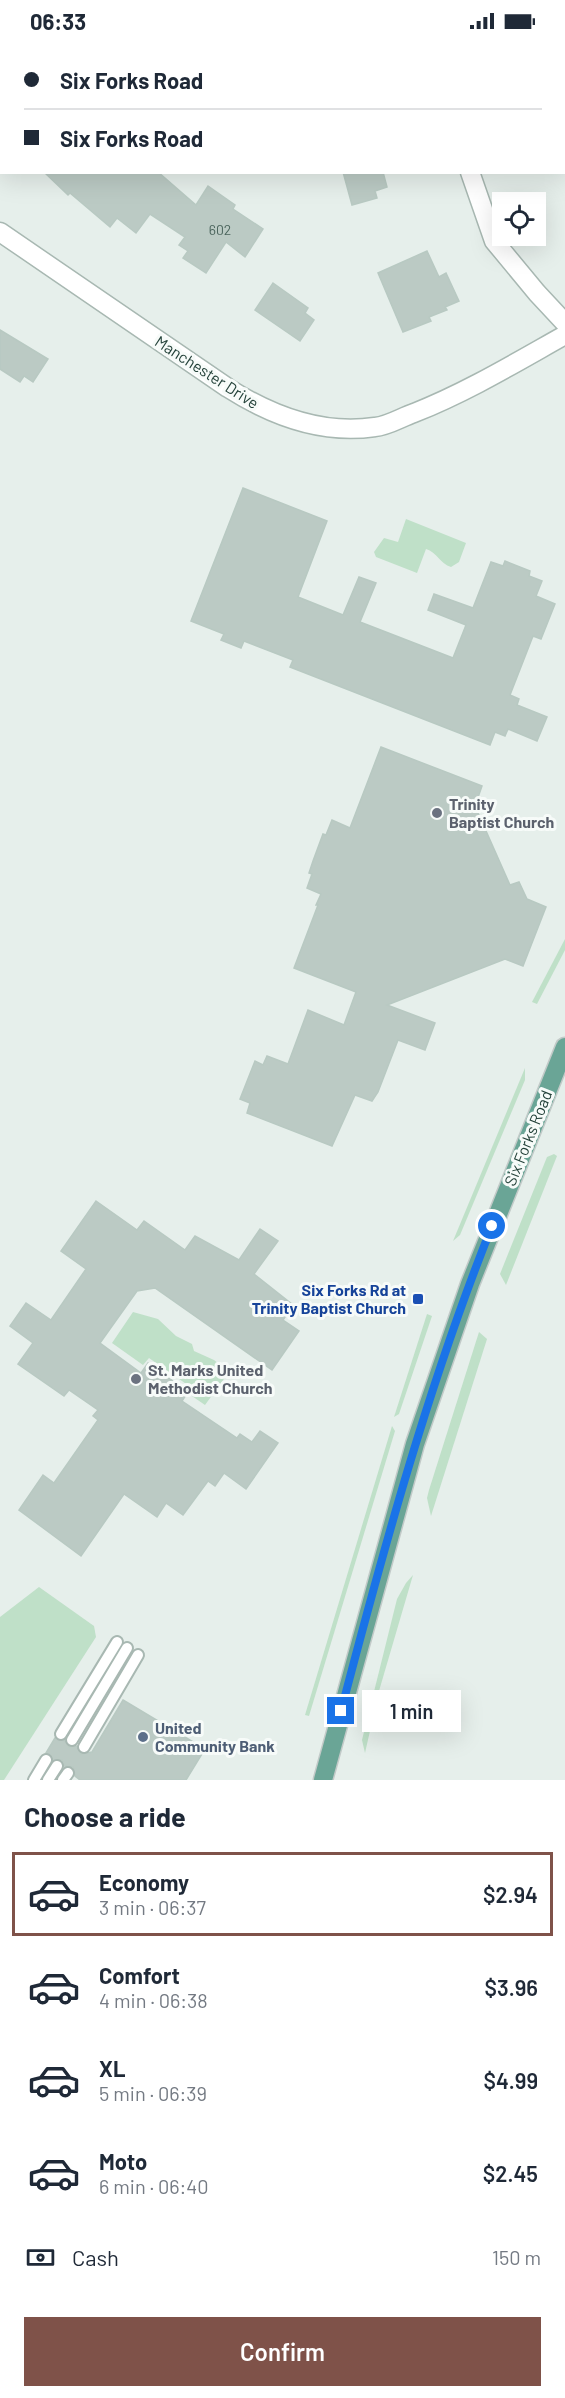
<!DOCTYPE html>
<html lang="en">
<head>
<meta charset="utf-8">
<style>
	:root { --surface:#fff; --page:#f2f2f3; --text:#1f2937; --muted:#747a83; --line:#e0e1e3; --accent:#7f5249 }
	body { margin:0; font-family:Barlow,sans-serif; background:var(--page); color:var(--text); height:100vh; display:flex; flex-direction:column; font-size:22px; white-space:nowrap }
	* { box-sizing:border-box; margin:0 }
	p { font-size:20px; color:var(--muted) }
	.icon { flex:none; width:33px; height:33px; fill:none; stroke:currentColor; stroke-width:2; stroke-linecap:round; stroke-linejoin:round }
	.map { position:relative; height:1738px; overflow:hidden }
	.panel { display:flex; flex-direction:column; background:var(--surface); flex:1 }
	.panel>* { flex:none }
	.banner { position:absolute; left:0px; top:0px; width:566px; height:132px; box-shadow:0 6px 24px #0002; display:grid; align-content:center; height:132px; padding:0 24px; background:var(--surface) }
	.fabs { position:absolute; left:492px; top:150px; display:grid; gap:12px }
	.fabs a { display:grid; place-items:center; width:54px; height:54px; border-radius:0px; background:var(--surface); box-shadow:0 6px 24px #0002; font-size:30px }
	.end { position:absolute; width:27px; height:27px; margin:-14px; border:8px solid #1a73e8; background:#fff; box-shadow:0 0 0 3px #fff }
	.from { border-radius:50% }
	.bubble { position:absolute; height:42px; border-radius:0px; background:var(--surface); box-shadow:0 6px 24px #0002; font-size:20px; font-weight:600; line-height:42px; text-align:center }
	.banner b { display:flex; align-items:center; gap:21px; height:57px; font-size:22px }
	.banner b+b { border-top:2px solid var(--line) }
	.banner i { width:15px; height:15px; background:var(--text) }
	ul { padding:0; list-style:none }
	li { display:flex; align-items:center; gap:18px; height:84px; margin:0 12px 9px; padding:0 12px; border:3px solid transparent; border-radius:0px }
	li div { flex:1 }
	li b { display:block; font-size:22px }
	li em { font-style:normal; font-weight:600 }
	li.on { border-color:var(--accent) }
	li>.icon { width:54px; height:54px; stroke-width:1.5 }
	h2 { padding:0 24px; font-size:27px; line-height:72px }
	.pay { display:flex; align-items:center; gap:15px; height:66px; padding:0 24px; font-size:22px }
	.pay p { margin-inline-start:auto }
	.action { display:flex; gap:12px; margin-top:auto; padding:12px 24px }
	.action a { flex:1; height:69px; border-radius:0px; background:var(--accent); color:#fff; font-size:24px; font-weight:600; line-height:69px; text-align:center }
	.status { display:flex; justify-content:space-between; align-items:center; height:42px; padding:0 30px; background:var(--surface); direction:ltr }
	.status svg { height:16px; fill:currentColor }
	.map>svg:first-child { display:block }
	.green { fill:#bfe0c8 }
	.building { fill:#bbcac4; stroke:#b8c9c2; stroke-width:1.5 }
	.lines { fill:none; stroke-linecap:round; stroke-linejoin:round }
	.lane-casing { stroke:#a8b8b2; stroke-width:14 }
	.street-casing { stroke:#a8b8b2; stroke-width:21 }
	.primary-casing { stroke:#c2cac8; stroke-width:21 }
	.lane { stroke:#fff; stroke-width:10 }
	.street { stroke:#fff; stroke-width:18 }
	.primary { stroke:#6aa596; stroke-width:18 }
	.route { stroke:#1a73e8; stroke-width:8 }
	.worship-dot { fill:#6b7280; stroke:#f7fbf9; stroke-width:2 }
	.transit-dot { fill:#1a4fb4; stroke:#f7fbf9; stroke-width:2 }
	.service-dot { fill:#5c6f8a; stroke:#f7fbf9; stroke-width:2 }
	.labels { text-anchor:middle; stroke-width:6; stroke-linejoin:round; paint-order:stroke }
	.number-label { font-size:14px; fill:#4a645c }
	.street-label { font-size:16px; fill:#24423a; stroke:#f7fbf9 }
	.worship-label { font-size:16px; font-weight:bold; fill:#5b616d; stroke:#f7fbf9; text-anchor:start }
	.transit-label { font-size:16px; font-weight:bold; fill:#164399; stroke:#f7fbf9; text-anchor:end }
	.service-label { font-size:16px; font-weight:bold; fill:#4e5e75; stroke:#f7fbf9; text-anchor:start }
</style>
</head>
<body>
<div class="status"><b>06:33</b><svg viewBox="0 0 49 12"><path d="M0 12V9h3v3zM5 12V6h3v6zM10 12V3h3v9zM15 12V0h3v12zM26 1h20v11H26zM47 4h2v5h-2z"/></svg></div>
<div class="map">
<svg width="565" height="1738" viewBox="0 0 565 1738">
	<rect width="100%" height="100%" fill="#e6efeb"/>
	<g class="green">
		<path d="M406,477L466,501L459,520L451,525C440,522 437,510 426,507L417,531L376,515L374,510L384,496L398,500Z"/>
		<polygon points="565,897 565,908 537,962 532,960"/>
		<polygon points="525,1026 525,1038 460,1193 453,1199"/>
		<polygon points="554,1112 557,1114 506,1243 500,1232 547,1115"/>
		<polygon points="133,1270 158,1277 176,1294 192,1302 194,1309 214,1318 229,1330 205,1363 189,1352 192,1346 149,1316 143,1323 112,1301"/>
		<polygon points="427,1272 432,1274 399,1372 394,1375"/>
		<polygon points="479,1290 487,1297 431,1474 427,1456 429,1448"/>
		<polygon points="392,1384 395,1389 309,1674 305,1673"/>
		<polygon points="413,1533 379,1649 365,1711 362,1698 397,1557 406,1541"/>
		<polygon points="39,1545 94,1584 96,1595 4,1738 0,1738 0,1575"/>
	</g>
	<g class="building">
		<polygon points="44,130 158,130 196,163 208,144 235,163 233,167 263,187 245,215 226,200 206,231 183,216 188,209 179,203 185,195 150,172 136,191 117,176 110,185 70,151 68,153"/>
		<polygon points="343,130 383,130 387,145 375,149 377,156 352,163"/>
		<polygon points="427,209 439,235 446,231 459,259 445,265 447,268 429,275 431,279 403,290 378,231"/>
		<polygon points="273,241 308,266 305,271 314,278 300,299 255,268"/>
		<polygon points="0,288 48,317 33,340 24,334 20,340 0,327"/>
		<polygon points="243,446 327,479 298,555 343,573 359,535 376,541 360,580 453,616 466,583 428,568 434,552 473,566 491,520 503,524 505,519 530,529 529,534 542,539 536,554 555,562 541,597 533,594 510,653 519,657 517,663 547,675 537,699 508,687 505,694 495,690 490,703 290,625 293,618 244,599 241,606 221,598 224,592 191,579"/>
		<polygon points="381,705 482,744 475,764 510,843 519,840 527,857 546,865 523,924 505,917 387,963 435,981 425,1008 398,998 378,1050 372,1059 355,1053 332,1104 247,1071 250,1061 240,1057 255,1019 263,1023 267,1014 288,1022 308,968 344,983 356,950 294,926 318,863 316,863 321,852 307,846 312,832 309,831 313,819 323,792 326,793 332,778 350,786"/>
		<polygon points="96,1159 137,1188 144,1179 185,1208 195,1194 239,1218 260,1187 278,1199 254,1232 293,1263 283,1278 299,1289 272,1328 155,1246 137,1249 100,1301 141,1331 148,1321 188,1350 182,1359 237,1396 240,1392 252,1400 260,1389 278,1401 246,1447 224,1431 215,1444 208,1439 183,1473 166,1461 157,1475 124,1452 81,1514 19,1468 43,1433 54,1441 98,1378 93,1374 98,1368 69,1348 64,1354 18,1322 33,1301 10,1284 26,1261 51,1278 86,1227 61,1209"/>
		<polygon points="123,1658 205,1707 186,1738 80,1738 75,1734 73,1725 64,1724 62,1718 53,1718 46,1711 55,1696 65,1699 69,1705 77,1704 81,1712 92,1710"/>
	</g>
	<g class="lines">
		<defs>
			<g id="lane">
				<polyline points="61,1692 117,1600"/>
				<polyline points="72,1698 127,1606"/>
				<polyline points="84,1705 138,1613"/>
				<polyline points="34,1738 46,1718"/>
				<polyline points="48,1738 57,1724"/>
				<polyline points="63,1738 68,1731"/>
			</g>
			<g id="street">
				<polyline points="433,0 433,2"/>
				<polyline points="453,2 457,0"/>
				<polyline points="470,130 494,199 537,251 565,281"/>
				<path d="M0,190L228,346C272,374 322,393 375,385C388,384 402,375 414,371C467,350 515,321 565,293"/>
			</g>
			<polyline id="primary" points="323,1738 415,1402 470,1242 565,1005"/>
		</defs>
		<use href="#lane" class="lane-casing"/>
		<use href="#street" class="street-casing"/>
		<use href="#primary" class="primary-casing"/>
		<use href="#lane" class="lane"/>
		<use href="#street" class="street"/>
		<use href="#primary" class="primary"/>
	</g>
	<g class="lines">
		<path class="route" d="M341,1669C384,1505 429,1341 492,1184"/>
	</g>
	<g class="worship-dot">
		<circle cx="437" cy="771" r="6"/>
		<circle cx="136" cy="1337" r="6"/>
	</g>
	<rect class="transit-dot" x="412" y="1251" width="12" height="12" rx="3"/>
	<circle class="service-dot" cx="143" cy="1695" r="6"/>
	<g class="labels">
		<g class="number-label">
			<text x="220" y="193">602</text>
		</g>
		<g class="street-label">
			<text transform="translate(207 330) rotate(33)" y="6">Manchester Drive</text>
			<text transform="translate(528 1096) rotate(-68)" y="6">Six Forks Road</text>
		</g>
		<g class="worship-label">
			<text x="449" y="768">Trinity<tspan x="449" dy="18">Baptist Church</tspan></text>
			<text x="148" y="1334">St. Marks United<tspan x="148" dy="18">Methodist Church</tspan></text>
		</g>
		<g class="transit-label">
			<text x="406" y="1254">Six Forks Rd at<tspan x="406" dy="18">Trinity Baptist Church</tspan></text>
		</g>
		<g class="service-label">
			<text x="155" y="1692">United<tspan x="155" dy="18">Community Bank</tspan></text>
		</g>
	</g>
</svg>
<div class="fabs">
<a><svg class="icon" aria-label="locate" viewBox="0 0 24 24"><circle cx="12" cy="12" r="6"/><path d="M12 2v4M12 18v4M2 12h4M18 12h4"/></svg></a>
</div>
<i class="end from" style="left:492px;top:1184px"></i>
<i class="end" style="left:341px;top:1669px"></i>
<div class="bubble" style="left:362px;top:1648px;width:99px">1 min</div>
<div class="banner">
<b><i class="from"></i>Six Forks Road</b>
<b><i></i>Six Forks Road</b>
</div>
</div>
<section class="panel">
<h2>Choose a ride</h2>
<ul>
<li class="on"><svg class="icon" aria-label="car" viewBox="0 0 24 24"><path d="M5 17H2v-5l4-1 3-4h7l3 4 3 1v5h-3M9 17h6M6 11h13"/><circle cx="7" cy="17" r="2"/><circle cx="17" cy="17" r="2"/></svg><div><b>Economy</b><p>3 min · 06:37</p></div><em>$2.94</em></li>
<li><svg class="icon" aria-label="car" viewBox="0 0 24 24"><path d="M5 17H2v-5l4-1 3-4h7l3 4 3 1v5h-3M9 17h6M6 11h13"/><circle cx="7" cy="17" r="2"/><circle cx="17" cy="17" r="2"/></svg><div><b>Comfort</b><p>4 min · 06:38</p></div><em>$3.96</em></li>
<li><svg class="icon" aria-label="car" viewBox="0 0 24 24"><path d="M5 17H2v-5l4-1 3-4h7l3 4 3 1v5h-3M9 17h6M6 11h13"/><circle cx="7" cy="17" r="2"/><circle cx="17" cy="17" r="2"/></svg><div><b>XL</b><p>5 min · 06:39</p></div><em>$4.99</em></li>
<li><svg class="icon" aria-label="car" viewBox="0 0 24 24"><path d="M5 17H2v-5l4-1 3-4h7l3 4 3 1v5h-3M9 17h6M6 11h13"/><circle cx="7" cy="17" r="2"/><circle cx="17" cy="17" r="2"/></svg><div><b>Moto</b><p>6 min · 06:40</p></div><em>$2.45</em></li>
</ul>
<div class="pay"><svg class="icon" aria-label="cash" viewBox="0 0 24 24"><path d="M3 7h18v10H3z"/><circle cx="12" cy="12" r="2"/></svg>Cash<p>150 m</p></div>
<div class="action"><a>Confirm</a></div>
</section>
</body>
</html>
